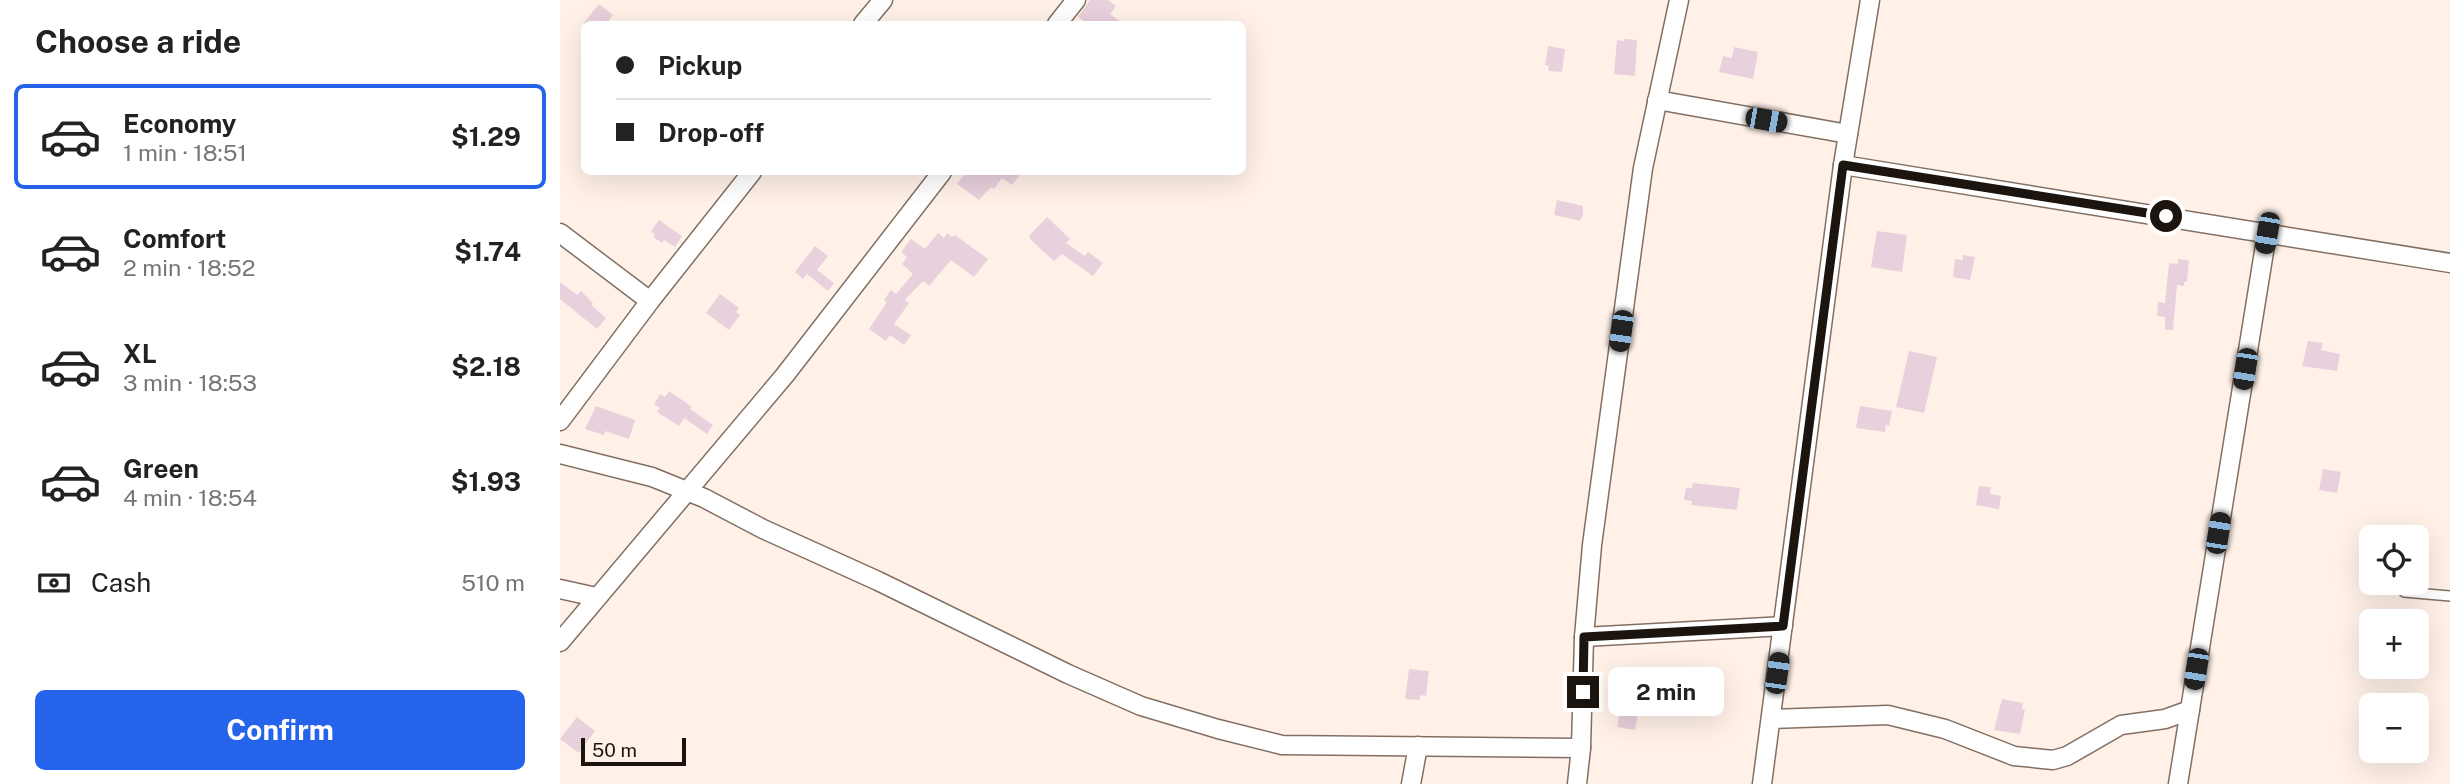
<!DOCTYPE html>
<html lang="en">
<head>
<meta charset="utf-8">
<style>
	:root { --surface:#fff; --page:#f6f6f6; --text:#222; --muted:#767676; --line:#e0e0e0; --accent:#2563eb }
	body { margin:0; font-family:"Public Sans",sans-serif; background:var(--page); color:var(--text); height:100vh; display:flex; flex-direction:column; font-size:26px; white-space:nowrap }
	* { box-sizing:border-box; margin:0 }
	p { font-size:23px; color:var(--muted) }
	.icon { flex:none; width:38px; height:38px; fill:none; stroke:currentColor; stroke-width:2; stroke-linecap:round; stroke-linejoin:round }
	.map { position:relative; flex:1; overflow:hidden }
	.side { display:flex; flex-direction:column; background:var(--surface); width:560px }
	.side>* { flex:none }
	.banner { position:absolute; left:21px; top:21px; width:665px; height:154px; border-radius:10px; box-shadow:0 7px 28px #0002; display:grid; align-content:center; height:154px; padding:0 35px; background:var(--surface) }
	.controls { position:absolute; left:1799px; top:525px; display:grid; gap:14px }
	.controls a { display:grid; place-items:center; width:70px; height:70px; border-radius:10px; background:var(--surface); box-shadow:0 7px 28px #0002; font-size:35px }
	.scale { position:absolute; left:21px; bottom:18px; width:105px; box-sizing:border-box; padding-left:7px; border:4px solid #1c140f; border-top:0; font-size:19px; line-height:24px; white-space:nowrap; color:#1c140f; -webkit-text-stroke:5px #fff1e8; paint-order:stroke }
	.end { position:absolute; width:32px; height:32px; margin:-16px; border:9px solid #1c140f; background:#fff; box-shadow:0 0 0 4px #fff }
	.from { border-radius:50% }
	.bubble { position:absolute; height:49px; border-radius:10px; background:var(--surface); box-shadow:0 7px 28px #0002; font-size:23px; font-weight:700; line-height:49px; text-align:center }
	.car { position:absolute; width:21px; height:42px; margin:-21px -10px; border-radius:9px; box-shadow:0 0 5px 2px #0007; background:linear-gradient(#222 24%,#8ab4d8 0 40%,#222 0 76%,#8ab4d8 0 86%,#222 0) }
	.banner b { display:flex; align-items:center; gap:24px; height:66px; font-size:26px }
	.banner b+b { border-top:2px solid var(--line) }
	.banner i { width:18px; height:18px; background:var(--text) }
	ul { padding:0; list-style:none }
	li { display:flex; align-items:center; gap:21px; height:105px; margin:0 14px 10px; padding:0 21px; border:4px solid transparent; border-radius:10px }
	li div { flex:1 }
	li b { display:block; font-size:26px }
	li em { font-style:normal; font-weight:700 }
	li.current { border-color:var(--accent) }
	li>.icon { width:63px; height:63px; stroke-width:1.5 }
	h2 { padding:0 35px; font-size:32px; line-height:84px }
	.pay { display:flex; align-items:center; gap:18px; height:77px; padding:0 35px; font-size:26px }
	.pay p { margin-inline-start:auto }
	.cta { display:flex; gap:14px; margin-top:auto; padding:14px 35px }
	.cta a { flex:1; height:80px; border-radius:10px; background:var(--accent); color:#fff; font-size:28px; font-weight:700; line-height:80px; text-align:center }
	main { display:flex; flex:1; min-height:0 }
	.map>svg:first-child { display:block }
	.building { fill:#e8d0dc }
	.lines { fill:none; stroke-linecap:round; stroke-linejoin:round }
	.service-casing { stroke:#836f62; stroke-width:12 }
	.minor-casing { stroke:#836f62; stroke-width:21 }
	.service { stroke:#fff; stroke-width:9 }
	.minor { stroke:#fff; stroke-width:18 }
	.route { stroke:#1c140f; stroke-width:9 }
</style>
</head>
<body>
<main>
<section class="side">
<h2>Choose a ride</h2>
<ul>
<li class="current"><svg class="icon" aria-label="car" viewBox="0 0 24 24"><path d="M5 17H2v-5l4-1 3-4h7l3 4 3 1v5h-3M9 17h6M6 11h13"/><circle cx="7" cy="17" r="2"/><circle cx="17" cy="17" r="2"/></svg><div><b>Economy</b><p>1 min · 18:51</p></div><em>$1.29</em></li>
<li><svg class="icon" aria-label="car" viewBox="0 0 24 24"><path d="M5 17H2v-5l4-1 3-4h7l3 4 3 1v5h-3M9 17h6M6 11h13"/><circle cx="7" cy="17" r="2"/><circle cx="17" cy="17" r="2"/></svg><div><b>Comfort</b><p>2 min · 18:52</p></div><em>$1.74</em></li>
<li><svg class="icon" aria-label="car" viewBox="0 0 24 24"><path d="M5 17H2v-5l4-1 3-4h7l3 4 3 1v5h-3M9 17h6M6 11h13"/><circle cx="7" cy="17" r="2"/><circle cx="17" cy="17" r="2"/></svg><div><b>XL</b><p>3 min · 18:53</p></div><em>$2.18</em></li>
<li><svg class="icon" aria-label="car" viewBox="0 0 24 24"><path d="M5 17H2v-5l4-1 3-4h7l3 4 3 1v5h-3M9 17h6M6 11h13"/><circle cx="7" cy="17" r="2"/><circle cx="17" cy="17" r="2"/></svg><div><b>Green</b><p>4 min · 18:54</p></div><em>$1.93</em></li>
</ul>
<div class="pay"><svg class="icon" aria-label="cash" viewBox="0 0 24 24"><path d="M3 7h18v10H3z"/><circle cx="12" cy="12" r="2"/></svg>Cash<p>510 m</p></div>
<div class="cta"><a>Confirm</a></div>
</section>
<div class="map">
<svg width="1890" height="784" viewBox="0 0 1890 784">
	<rect width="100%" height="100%" fill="#fff1e8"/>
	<g class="building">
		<polygon points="530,0 548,0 556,6 550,14 564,24 528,24 518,17"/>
		<polygon points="39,4 53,15 46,24 23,24"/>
		<polygon points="1064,39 1077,40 1075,76 1054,74 1057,40 1064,41"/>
		<polygon points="988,46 1005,49 1002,72 988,71 989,66 985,65"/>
		<polygon points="1174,47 1198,52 1193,79 1159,72 1163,56 1172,58"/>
		<polygon points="406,172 462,172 452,185 442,178 434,189 431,187 419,200 397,184"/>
		<polygon points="997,200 1023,206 1023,215 1020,221 994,215"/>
		<polygon points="487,217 510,239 506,243 525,256 528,252 543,263 533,276 502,254 494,261 471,240 469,236"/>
		<polygon points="99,220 122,236 115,247 104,240 102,243 93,237 95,235 91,231"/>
		<polygon points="1317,231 1347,235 1342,272 1311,267"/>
		<polygon points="378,233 384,238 387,233 392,237 395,235 428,259 414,277 391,260 369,286 363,281 345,300 349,303 334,324 351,335 344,345 330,335 326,341 309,329 327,302 324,300 331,290 336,294 353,274 342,264 347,257 341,252 351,239 365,249"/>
		<polygon points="255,246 268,256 257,270 274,283 268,291 247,274 243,279 235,272"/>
		<polygon points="1403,255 1415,257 1410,280 1393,277 1395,259 1403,260"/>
		<polygon points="1618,259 1629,260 1627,282 1624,282 1624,286 1617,285 1613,330 1605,330 1605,317 1597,316 1598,302 1605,303 1609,263 1618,264"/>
		<polygon points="0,282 17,295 21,291 33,303 31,305 46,318 37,329 0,299"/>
		<polygon points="160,294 179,308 176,312 180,315 169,330 146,313"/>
		<polygon points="1748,341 1763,343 1761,350 1780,354 1777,371 1742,366"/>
		<polygon points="1349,351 1377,357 1364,413 1336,407"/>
		<polygon points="109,391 132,407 130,409 153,425 147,434 124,418 119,426 97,412 100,408 94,404 100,394 105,397"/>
		<polygon points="36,406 75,420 69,439 45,431 44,435 25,429"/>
		<polygon points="1300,406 1332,411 1329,426 1326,425 1325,432 1296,428"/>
		<polygon points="1763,469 1781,472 1777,493 1759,490"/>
		<polygon points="1133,483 1180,488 1177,510 1131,505 1132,501 1124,500 1126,488 1132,488"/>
		<polygon points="1419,486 1431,487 1430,494 1441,496 1439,509 1416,505"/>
		<polygon points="849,669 869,671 866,696 860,695 860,700 845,699"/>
		<polygon points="1057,699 1080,703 1075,730 1057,727 1059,715 1055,714"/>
		<polygon points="1442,699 1463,703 1462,709 1465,710 1460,734 1434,730"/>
		<polygon points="17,717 35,731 19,753 0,739"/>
	</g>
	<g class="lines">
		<defs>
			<polyline id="service" points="1844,592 1890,596"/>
			<g id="minor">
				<polyline points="303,24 323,0"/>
				<polyline points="497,24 516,0"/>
				<polyline points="1097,100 1288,134"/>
				<polyline points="1283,165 1890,263"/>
				<polyline points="0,233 90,301"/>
				<polyline points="0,421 90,301 192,172"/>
				<polyline points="0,454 92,477 144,498 203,529 318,581 508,674 581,706 658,729 722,745 1021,748 1024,637 1032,545 1083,168 1119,0"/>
				<polyline points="0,589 36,597"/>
				<polyline points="1024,637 1223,626"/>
				<polyline points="0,642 225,375 382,172"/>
				<polyline points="1211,719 1328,715 1385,729 1454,756 1493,760 1507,756 1561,725 1605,719 1630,710"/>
				<polyline points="851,784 858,746"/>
				<polyline points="1017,784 1021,748"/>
				<polyline points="1202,784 1283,165 1310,0"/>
				<polyline points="1618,784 1707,233"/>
			</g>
		</defs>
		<use href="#service" class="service-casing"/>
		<use href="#minor" class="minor-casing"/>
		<use href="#service" class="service"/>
		<use href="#minor" class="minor"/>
	</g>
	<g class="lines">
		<polyline class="route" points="1023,692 1024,637 1223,626 1283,165 1606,216"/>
	</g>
</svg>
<div class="controls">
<a><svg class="icon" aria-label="locate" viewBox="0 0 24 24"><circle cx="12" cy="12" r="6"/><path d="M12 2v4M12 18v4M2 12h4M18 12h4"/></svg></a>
<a>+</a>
<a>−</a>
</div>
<div class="scale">50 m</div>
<i class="end from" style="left:1606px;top:216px"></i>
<i class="end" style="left:1023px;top:692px"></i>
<div class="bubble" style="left:1048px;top:667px;width:116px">2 min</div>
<i class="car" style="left:1206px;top:120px;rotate:100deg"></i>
<i class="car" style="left:1707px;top:233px;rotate:190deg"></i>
<i class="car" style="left:1061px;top:331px;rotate:188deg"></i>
<i class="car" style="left:1685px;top:369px;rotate:189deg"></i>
<i class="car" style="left:1658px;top:533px;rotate:9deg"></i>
<i class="car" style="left:1636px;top:669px;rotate:189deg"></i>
<i class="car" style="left:1217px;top:673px;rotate:8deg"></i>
<div class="banner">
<b><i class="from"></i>Pickup</b>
<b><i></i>Drop-off</b>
</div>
</div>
</main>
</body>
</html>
